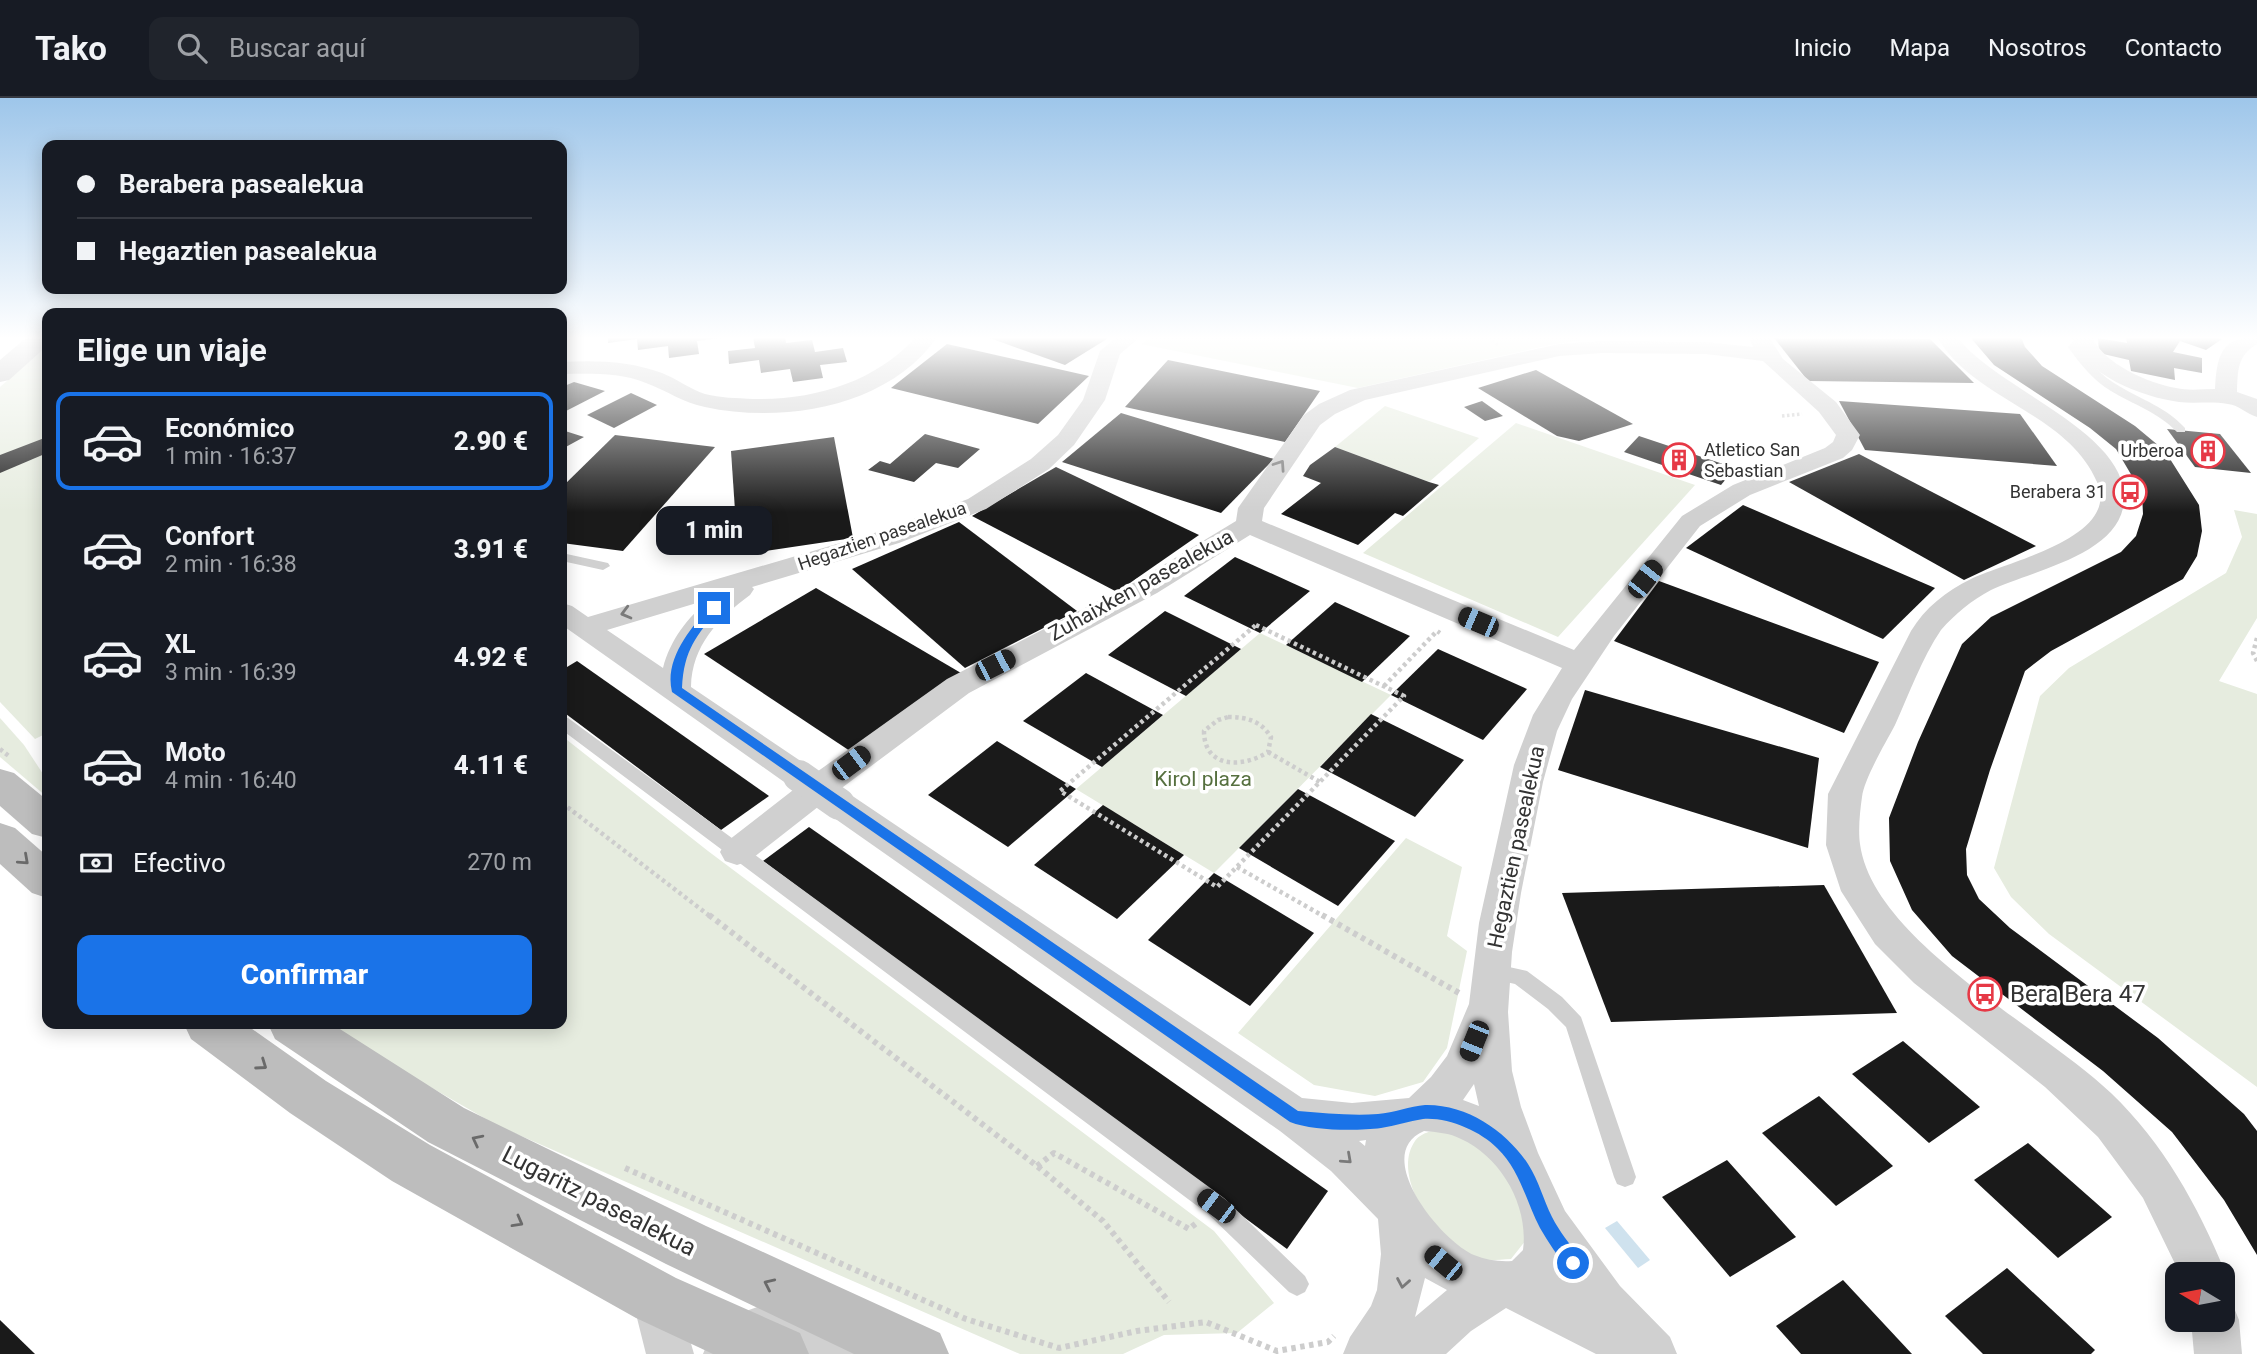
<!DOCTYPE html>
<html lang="es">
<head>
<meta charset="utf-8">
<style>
	:root { --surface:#171b24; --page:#20242c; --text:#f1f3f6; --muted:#9ea1a6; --line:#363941; --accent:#1a73e8 }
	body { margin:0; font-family:Roboto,sans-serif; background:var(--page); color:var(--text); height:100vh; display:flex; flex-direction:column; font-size:26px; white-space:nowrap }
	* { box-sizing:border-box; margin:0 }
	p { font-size:23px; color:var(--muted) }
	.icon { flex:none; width:38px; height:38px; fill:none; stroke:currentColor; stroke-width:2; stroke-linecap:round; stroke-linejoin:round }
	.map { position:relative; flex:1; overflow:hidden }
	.details { position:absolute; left:42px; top:210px; width:525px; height:721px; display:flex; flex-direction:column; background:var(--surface); border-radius:14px; box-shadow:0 4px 18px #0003 }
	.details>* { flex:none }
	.hud { position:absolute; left:42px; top:42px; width:525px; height:154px; border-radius:14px; box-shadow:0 4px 18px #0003; display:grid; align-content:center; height:154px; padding:0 35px; background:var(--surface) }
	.needle { width:46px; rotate:280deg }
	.controls { position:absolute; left:2165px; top:1164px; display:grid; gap:14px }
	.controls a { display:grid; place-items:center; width:70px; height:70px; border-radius:14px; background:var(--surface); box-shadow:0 4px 18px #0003; font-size:35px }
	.end { position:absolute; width:32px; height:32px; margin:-16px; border:9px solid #1a73e8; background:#fff; box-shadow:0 0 0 4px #fff }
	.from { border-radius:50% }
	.bubble { position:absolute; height:49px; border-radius:14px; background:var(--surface); box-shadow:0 4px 18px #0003; font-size:23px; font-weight:800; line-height:49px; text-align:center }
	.car { position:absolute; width:21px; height:42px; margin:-21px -10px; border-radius:9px; box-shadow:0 0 5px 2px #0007; background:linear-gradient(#222 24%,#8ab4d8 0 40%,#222 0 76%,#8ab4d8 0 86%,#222 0) }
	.hud b { display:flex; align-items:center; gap:24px; height:66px; font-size:26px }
	.hud b+b { border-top:2px solid var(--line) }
	.hud i { width:18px; height:18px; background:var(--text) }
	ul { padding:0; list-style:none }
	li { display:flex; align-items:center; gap:21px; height:98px; margin:0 14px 10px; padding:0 21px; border:4px solid transparent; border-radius:14px }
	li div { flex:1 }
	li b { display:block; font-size:26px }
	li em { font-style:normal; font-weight:800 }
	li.selected { border-color:var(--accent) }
	li>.icon { width:63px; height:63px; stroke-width:1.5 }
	h2 { padding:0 35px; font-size:32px; line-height:84px }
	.pay { display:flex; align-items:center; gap:18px; height:77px; padding:0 35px; font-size:26px }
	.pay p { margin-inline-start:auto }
	.button { display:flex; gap:14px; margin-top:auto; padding:14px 35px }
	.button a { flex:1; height:80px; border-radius:14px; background:var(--accent); color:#fff; font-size:28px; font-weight:800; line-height:80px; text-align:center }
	header { display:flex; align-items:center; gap:42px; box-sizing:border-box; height:98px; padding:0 35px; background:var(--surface); border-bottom:2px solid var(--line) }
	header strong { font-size:33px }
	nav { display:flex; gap:38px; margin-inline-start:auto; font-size:24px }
	.search { width:490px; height:63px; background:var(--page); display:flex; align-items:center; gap:18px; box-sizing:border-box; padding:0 24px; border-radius:14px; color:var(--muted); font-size:26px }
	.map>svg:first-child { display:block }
	.green { fill:#e6ecdf }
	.water { fill:#cfe2ee }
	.building { fill:#1a1a1a }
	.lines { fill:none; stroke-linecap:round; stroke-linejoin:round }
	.path-far2 { stroke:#cdcdcd; stroke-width:3.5; stroke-dasharray:2.5 2.5; stroke-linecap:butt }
	.path-far1 { stroke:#cdcdcd; stroke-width:4.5; stroke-dasharray:3.5 3.5; stroke-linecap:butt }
	.path { stroke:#cdcdcd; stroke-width:6; stroke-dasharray:4.5 4.5; stroke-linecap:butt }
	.lane { fill:#d0d0d0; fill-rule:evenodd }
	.street { fill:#d0d0d0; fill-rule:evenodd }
	.secondary { fill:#bdbdbd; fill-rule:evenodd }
	.street-bridge { stroke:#d0d0d0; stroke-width:32 }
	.oneway { stroke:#7a7a7a }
	.oneway2 { stroke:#6a6a6a }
	.route { fill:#1a73e8 }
	.labels { text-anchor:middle; stroke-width:7; stroke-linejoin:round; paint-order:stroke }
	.far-poi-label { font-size:18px; fill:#333; stroke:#fff; text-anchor:end }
	.far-street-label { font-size:18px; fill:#333; stroke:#fff }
	.street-label { font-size:21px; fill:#333; stroke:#fff }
	.park-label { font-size:21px; fill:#56703f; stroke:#fff }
	.near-poi-label { font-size:24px; fill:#333; stroke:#fff; text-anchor:start }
	.near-street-label { font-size:24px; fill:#333; stroke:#fff }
</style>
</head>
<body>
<header>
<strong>Tako</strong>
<div class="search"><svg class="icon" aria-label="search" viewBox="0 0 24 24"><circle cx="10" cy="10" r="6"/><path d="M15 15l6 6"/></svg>Buscar aquí</div>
<nav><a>Inicio</a><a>Mapa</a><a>Nosotros</a><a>Contacto</a></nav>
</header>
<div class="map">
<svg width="2257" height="1256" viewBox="0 0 2257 1256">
	<rect width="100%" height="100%" fill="#fff"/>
	<g class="green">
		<polygon points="1152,239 1579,239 1582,242 1550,247 1358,290 1141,246"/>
		<polygon points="47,248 47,635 35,641 0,604 0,289"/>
		<polygon points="1385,308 1479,340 1429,384 1335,349"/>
		<polygon points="1516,325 1695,387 1558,539 1363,455"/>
		<polygon points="2234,412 2257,416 2257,520 2219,583 2257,596 2257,989 2049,836 2011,799 1994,770 2040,598 2069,570 2226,475 2242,439"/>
		<polygon points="1260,535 1391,597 1214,775 1076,691"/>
		<polygon points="0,620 24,647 47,682 47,699 0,659"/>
		<polygon points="562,638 708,753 1214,1133 1274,1205 1237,1235 1164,1237 1123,1256 1020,1256 498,1028 380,960 327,926 562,926"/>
		<polygon points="1406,740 1462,769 1447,838 1467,853 1447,950 1423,984 1375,998 1314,987 1238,935"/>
		<path d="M1450,1031L1479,1043L1528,1111L1526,1142L1511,1161C1503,1161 1492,1163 1484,1162C1445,1155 1388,1082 1415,1043C1423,1032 1439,1032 1450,1031Z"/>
	</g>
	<polygon class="water" points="1617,1123 1650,1162 1638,1170 1605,1130"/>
	<g class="building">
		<polygon points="608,239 721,239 721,240 697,243 699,256 669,260 668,248 638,252 637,241 608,245"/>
		<polygon points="753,239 785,239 786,245 812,242 815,254 843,250 847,264 820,267 823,280 793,284 790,271 761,275 759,262 729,266 728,253 755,250"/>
		<polygon points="987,239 1110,239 1065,267"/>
		<polygon points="1970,239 2021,239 2025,249 2042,268 2135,328 2165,353 2199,407 2202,433 2197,458 2183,481 2051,553 2025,573 1990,672 1966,751 1967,777 1979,801 2010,830 2158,940 2244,1016 2257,1033 2257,1157 2224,1102 2172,1034 2103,973 1952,858 1912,812 1890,763 1889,720 1918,644 1962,546 1991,519 2121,454 2136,438 2143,416 2142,395 2116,351 2090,330 1994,267"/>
		<polygon points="2126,239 2215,239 2222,241 2206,252 2180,243 2173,254 2202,260 2202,275 2174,270 2175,282 2131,273 2129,262 2099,255 2098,240 2127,245"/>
		<polygon points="1774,240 1930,241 1974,285 1808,283"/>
		<polygon points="947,246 1089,278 1038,326 891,290"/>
		<polygon points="1168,262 1320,293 1285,344 1125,309"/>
		<polygon points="1536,272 1633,326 1579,343 1557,338 1478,290"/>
		<polygon points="574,284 605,293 566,313 562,311 562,289"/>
		<polygon points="631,295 657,307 614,330 587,317"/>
		<polygon points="1482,303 1503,318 1485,323 1464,309"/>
		<polygon points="1839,303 2020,316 2057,368 1865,352"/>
		<polygon points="1121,315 1274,361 1221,415 1062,364"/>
		<polygon points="2167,331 2220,336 2251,375 2195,369"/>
		<polygon points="562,332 584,339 562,351"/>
		<polygon points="925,336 980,351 958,370 936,365 914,384 868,372 880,363 890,366"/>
		<polygon points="615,337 715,349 623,453 562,445 562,389"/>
		<polygon points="1639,338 1735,370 1721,387 1624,354"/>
		<polygon points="47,339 47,355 0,375 0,357"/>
		<polygon points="834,339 853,440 738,457 731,353"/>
		<polygon points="1335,349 1429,384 1439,387 1403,418 1395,415 1358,447 1281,416 1321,385 1303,378 1310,367"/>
		<polygon points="1859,356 2036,448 1964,482 1789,384"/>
		<polygon points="1056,369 1199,437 1117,494 972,418"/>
		<polygon points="1743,407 1935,490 1883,541 1686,450"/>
		<polygon points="959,424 1077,513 965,570 852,471"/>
		<polygon points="1235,459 1310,493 1260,535 1184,498"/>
		<polygon points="1659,483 1879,564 1844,635 1614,543"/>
		<polygon points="816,490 961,575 850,653 704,556"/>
		<polygon points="1335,504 1410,538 1362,584 1286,547"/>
		<polygon points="1165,513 1241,551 1186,598 1108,557"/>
		<polygon points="1438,551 1527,591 1483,642 1391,597"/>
		<polygon points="577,563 769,698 721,732 562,613 562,572"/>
		<polygon points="1086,575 1163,617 1102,669 1023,623"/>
		<polygon points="1585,592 1819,660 1808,750 1558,672"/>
		<polygon points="1371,616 1464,662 1415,719 1320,669"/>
		<polygon points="997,643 1076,691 1008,749 928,697"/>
		<polygon points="1298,691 1395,743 1338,808 1239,750"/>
		<polygon points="1103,707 1184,757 1117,821 1034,767"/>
		<polygon points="809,729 1328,1093 1287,1151 763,763"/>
		<polygon points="1214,775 1314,835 1250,908 1148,842"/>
		<polygon points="1824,787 1897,915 1611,924 1562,795"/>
		<polygon points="1903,943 1980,1009 1929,1045 1852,976"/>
		<polygon points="1819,998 1893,1068 1836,1108 1762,1035"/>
		<polygon points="2028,1045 2112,1119 2058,1160 1974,1082"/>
		<polygon points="1727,1062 1796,1139 1730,1179 1662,1099"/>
		<polygon points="2007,1170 2095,1252 2091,1256 1983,1256 1945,1218"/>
		<polygon points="1843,1182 1912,1256 1801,1256 1776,1228"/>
		<polygon points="0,1222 35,1256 0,1256"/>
	</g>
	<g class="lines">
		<g class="path-far2">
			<polyline points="1488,239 1498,247"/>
			<polyline points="1782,318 1802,316"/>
		</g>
		<g class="path-far1">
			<polygon points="1256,527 1404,598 1217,789 1060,693"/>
			<polyline points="2257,540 2253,555 2257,563"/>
			<polyline points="1384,588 1437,533 1440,535"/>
			<path d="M1228,619C1247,619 1261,623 1271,639L1268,654C1243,670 1204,671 1204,633L1218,622Z"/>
			<polyline points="0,651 10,659"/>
			<polyline points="1268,654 1320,684"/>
			<polyline points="562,705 711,819"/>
			<polyline points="1237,769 1325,819"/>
		</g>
		<g class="path">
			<polyline points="709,817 1037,1068 1103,1123 1169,1204"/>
			<polyline points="1322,817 1459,895"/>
			<polyline points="1037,1068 1054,1055 1189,1131 1198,1124"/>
			<polyline points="625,1070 966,1221 1059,1250 1137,1233 1206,1224 1277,1253 1328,1244 1334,1238"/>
		</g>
		<g class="lane">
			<path d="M2077,239L2087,240L2079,249C2090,264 2102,279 2119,288C2142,302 2166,309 2185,330V334H2177C2158,314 2134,307 2111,293C2093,282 2080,266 2068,249Z"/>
			<polygon points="562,455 608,465 610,468 603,472 562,463"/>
			<polygon points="562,619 568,620 1224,1100 1305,1178 1309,1186 1305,1194 1297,1198 1289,1194 1208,1116 562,632"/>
			<polygon points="1491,865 1527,873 1562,899 1581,919 1636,1079 1633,1086 1625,1089 1617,1086 1614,1079 1566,929 1548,911 1515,886 1484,879 1481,873 1484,867"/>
		</g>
		<g class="street">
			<path d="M916,239H937C889,309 783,326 705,309C683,305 666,292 646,285C619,274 590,276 562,276V264C595,262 630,263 662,275C677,281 690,291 705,296C720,300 737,300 753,301C814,302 874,285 916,239Z"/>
			<path d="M1117,239H1140L1120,256L1105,302L1074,347L1049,371L986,411L899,445L752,489L754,491L750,497C718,521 692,547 691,589L811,670L814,676L947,581L1137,483L1236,423L1238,410L1304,317L1319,306L1350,292L1559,246L1602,243L1706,244L1753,249L1749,239H1769L1783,261L1836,304L1860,337L1852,352L1843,360L1750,397L1700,428L1614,538L1572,601L1557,633L1543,684L1521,795L1512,854L1508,914L1512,973L1521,1009L1538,1055L1565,1113L1620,1188L1670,1239L1677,1256H1596L1506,1210L1471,1233L1446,1256H1343L1350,1239L1371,1208L1377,1192L1381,1156L1378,1121L1331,1073L1280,1033L827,715L823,705L749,763L737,767L725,763L720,754L725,745L797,689L787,686L562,527V505L572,508L588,519L881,433L968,401L1031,361L1058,337L1083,302L1100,253ZM1602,255L1706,256L1763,263L1819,314L1836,337L1833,344L1825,350L1733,387L1682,418L1574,552L1262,423L1264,410L1320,327L1335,316L1365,302L1559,258ZM1250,437L1562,570L1533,617L1514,667L1479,825L1469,906L1447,958L1431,979L1409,1000L1352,1005L1302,1000L851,697L835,695L969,595L1157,495ZM710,501C688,519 670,542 663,570L607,532ZM1474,986L1479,1008L1463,1002ZM1424,1033C1436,1034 1450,1035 1461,1041C1501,1059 1529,1108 1523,1152L1512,1163C1500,1164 1486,1162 1474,1157C1441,1143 1370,1056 1424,1033ZM1366,1042L1365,1048L1359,1043ZM1425,1180L1447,1192L1415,1219Z"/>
			<path d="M1937,239H1957C1996,290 2120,331 2124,396C2128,456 2032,472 1991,492C1972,502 1955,516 1941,532C1922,560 1909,596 1895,627C1886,644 1864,681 1862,699C1860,713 1858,732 1860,746C1873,843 2043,930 2111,995C2164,1046 2198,1108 2226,1176L2222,1185V1176H2180L2143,1100L2098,1039L2045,989L1914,885L1875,846L1841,793L1826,747L1828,696L1911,533C1925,510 1946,493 1971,481C2005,464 2122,440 2097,384C2067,314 1974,303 1937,239Z"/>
			<path d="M2072,239H2092C2104,266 2148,285 2176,290C2189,293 2202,291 2215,291C2217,259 2220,239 2257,239V246C2237,258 2238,272 2237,294L2257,301V319C2246,316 2239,307 2228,306C2212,303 2195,306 2179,304C2142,299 2084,277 2072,239Z"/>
			<polygon points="656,1176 673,1183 694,1256 646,1256 632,1200 639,1183"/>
			<polygon points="2222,1201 2232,1205 2239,1222 2242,1256 2194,1256 2191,1222 2222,1222"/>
			<path d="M778,1202L893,1232L910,1239L917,1256H801L778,1250L761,1256H703C718,1218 742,1215 778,1202Z"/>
		</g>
		<g class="secondary">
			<polygon points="27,239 47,239 47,248 9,282 0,284 0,262"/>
			<polygon points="0,671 14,675 47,702 47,740 32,736 0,708"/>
			<polygon points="0,725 15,730 47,758 47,800 32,795 0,766"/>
			<polygon points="184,926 245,926 326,983 430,1047 676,1180 800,1235 809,1256 713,1256 636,1220 392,1083 290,1015 191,941"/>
			<polygon points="268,926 332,926 464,1010 706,1128 940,1235 949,1256 854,1256 666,1166 428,1044 275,941"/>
		</g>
		<polyline class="street-bridge" points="799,678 839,706"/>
	</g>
	<defs><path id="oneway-chevron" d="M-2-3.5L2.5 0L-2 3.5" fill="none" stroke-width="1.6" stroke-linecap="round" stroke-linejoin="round" transform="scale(1.75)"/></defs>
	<g class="oneway">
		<use href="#oneway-chevron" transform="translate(1280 367) rotate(-56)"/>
		<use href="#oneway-chevron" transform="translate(626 515) rotate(165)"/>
		<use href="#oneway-chevron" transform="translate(1347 1061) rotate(42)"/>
		<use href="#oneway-chevron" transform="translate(1403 1185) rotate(100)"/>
	</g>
	<g class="oneway2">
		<use href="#oneway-chevron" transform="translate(24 762) rotate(42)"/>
		<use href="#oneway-chevron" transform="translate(262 967) rotate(35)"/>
		<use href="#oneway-chevron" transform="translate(477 1042) rotate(-153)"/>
		<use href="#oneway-chevron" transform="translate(518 1124) rotate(29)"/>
		<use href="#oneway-chevron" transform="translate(769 1186) rotate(-155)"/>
	</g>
	<linearGradient id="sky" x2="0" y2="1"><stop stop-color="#9ec6ea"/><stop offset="0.58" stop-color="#fff"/><stop offset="1" stop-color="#fff" stop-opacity="0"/></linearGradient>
	<rect width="2257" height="414" fill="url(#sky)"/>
	<path class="route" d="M711,508L719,510C696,539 684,551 682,590L1298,1013C1325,1015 1351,1018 1378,1016C1394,1015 1410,1008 1425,1007C1467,1006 1506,1033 1528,1066C1539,1083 1543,1101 1552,1119C1559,1133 1570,1146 1579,1159L1581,1165L1579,1171L1573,1174L1567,1171C1558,1158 1548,1144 1540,1130C1526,1103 1520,1072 1497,1050C1480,1033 1448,1019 1423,1021C1409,1023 1395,1028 1381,1030C1357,1033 1312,1033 1290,1024L672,594C664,562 690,530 711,508Z"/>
	<defs>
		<symbol id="building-ring" viewBox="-11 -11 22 22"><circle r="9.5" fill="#fff" stroke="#e63946" stroke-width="1.5"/><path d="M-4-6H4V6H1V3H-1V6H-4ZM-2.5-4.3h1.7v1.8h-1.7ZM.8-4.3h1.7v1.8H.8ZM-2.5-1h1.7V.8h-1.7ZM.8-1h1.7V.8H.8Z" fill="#e63946"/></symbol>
		<symbol id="bus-ring" viewBox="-11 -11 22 22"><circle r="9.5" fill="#fff" stroke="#e63946" stroke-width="1.5"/><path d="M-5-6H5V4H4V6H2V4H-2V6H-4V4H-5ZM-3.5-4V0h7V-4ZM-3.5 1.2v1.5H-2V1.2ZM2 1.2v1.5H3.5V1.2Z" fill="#e63946"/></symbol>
	</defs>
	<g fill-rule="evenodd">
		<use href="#building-ring" x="2189" y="334" width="38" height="38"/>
		<use href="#building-ring" x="1660" y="343" width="38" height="38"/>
		<use href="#bus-ring" x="2111" y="375" width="38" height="38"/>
		<use href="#bus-ring" x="1966" y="877" width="38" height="38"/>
	</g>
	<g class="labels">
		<g class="far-poi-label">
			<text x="1704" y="358" text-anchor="start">Atletico San<tspan x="1704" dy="21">Sebastian</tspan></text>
			<text x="2184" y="359">Urberoa</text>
			<text x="2106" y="400">Berabera 31</text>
		</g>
		<g class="far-street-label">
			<text transform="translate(882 438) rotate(-19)" y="6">Hegaztien pasealekua</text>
		</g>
		<g class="street-label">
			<text transform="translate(1141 487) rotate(-29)" y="7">Zuhaixken pasealekua</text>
			<text transform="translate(1516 749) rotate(-78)" y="7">Hegaztien pasealekua</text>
		</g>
		<g class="park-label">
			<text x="1203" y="688">Kirol plaza</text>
		</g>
		<g class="near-poi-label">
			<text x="2010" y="904">Bera Bera 47</text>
		</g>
		<g class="near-street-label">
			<text transform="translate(599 1103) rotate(27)" y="8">Lugaritz pasealekua</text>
		</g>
	</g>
</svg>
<div class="controls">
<a><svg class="needle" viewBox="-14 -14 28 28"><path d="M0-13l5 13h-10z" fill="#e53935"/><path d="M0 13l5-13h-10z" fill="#9ea1a6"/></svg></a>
</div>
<i class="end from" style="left:1573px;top:1165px"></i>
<i class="end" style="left:714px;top:510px"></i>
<div class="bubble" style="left:656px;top:408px;width:116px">1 min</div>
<i class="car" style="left:1645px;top:481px;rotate:38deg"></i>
<i class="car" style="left:1478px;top:524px;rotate:293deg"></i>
<i class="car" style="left:995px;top:567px;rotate:63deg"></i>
<i class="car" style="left:851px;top:665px;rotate:53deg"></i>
<i class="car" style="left:1474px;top:943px;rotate:202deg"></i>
<i class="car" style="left:1216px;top:1108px;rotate:307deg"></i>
<i class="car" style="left:1443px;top:1165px;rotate:309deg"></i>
<div class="hud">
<b><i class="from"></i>Berabera pasealekua</b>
<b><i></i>Hegaztien pasealekua</b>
</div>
<section class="details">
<h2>Elige un viaje</h2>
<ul>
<li class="selected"><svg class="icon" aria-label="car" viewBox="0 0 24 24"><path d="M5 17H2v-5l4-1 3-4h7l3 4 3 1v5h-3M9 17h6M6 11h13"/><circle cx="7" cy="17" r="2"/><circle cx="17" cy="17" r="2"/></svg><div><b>Económico</b><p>1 min · 16:37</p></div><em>2.90 €</em></li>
<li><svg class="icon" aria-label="car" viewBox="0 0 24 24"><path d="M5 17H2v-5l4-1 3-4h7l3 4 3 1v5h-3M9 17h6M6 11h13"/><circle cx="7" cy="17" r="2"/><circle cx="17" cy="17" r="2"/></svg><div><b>Confort</b><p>2 min · 16:38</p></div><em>3.91 €</em></li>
<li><svg class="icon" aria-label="car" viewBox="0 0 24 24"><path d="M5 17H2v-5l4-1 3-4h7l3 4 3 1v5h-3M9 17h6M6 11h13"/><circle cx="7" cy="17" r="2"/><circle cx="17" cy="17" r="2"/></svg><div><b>XL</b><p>3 min · 16:39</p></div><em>4.92 €</em></li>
<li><svg class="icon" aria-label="car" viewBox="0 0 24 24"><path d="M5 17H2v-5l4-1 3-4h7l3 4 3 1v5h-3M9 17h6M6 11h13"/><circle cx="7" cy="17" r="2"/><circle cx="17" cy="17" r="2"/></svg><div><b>Moto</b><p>4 min · 16:40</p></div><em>4.11 €</em></li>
</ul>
<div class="pay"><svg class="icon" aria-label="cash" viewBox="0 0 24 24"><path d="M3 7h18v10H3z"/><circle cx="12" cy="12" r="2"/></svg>Efectivo<p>270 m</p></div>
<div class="button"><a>Confirmar</a></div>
</section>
</div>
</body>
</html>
